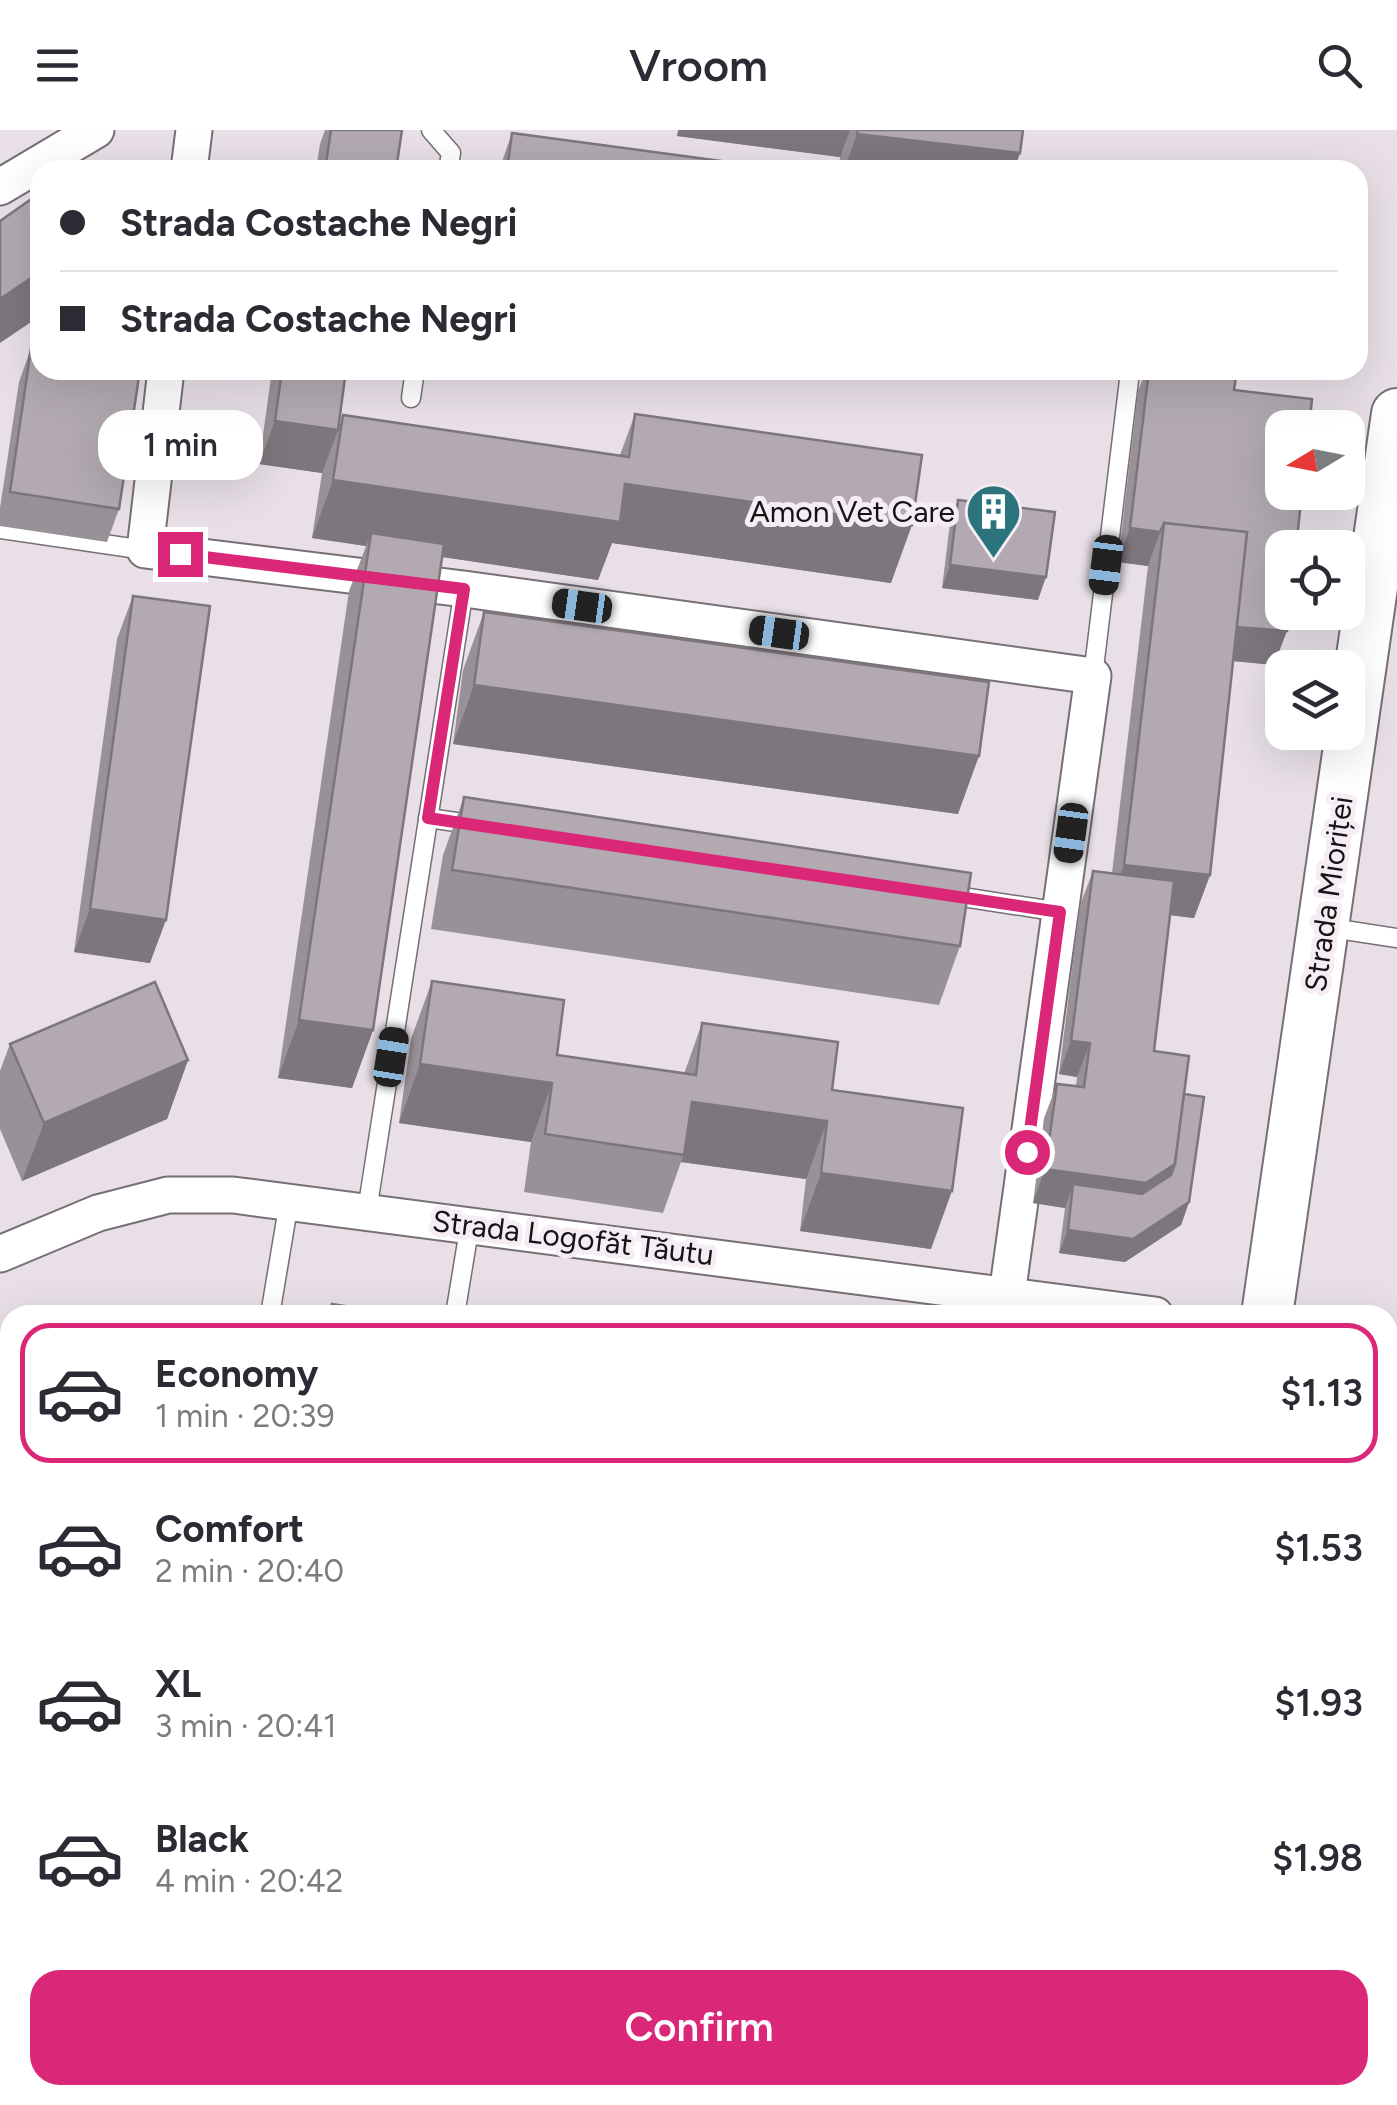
<!DOCTYPE html>
<html lang="en">
<head>
<meta charset="utf-8">
<style>
	:root { --surface:#fff; --page:#f7f7f7; --text:#2b2b33; --muted:#7c7c81; --line:#e1e1e2; --accent:#db2777 }
	body { margin:0; font-family:Figtree,sans-serif; background:var(--page); color:var(--text); height:100vh; display:flex; flex-direction:column; font-size:38px; white-space:nowrap }
	* { box-sizing:border-box; margin:0 }
	p { font-size:32px; color:var(--muted) }
	.icon { flex:none; width:55px; height:55px; fill:none; stroke:currentColor; stroke-width:2; stroke-linecap:round; stroke-linejoin:round }
	.map { position:relative; flex:1; overflow:hidden }
	.panel { position:absolute; left:0px; top:1175px; width:1398px; height:800px; display:flex; flex-direction:column; background:var(--surface); border-radius:30px 30px 0 0; box-shadow:0 10px 40px #0002 }
	.panel>* { flex:none }
	.top-card { position:absolute; left:30px; top:30px; width:1338px; height:220px; border-radius:30px; box-shadow:0 10px 40px #0002; display:grid; align-content:center; height:220px; padding:0 30px; background:var(--surface) }
	.needle { width:65px; rotate:260deg }
	.tools { position:absolute; left:1265px; top:280px; display:grid; gap:20px }
	.tools a { display:grid; place-items:center; width:100px; height:100px; border-radius:20px; background:var(--surface); box-shadow:0 10px 40px #0002; font-size:50px }
	.end { position:absolute; width:45px; height:45px; margin:-22px; border:12px solid #db2777; background:#fff; box-shadow:0 0 0 5px #fff }
	.from { border-radius:50% }
	.bubble { position:absolute; height:70px; border-radius:30px; background:var(--surface); box-shadow:0 10px 40px #0002; font-size:32px; font-weight:600; line-height:70px; text-align:center }
	.car { position:absolute; width:30px; height:60px; margin:-30px -15px; border-radius:12px; box-shadow:0 0 8px 2px #0007; background:linear-gradient(#222 24%,#8ab4d8 0 40%,#222 0 76%,#8ab4d8 0 86%,#222 0) }
	.top-card b { display:flex; align-items:center; gap:35px; height:95px; font-size:38px }
	.top-card b+b { border-top:2px solid var(--line) }
	.top-card i { width:25px; height:25px; background:var(--text) }
	ul { padding:18px 0 0; list-style:none }
	li { display:flex; align-items:center; gap:30px; height:140px; margin:0 20px 15px; padding:0 10px; border:5px solid transparent; border-radius:30px }
	li div { flex:1 }
	li b { display:block; font-size:38px }
	li em { font-style:normal; font-weight:600 }
	li.selected { border-color:var(--accent) }
	li>.icon { width:90px; height:90px; stroke-width:1.5 }
	.action { display:flex; gap:20px; margin-top:auto; padding:20px 30px }
	.action a { flex:1; height:115px; border-radius:30px; background:var(--accent); color:#fff; font-size:40px; font-weight:600; line-height:115px; text-align:center }
	header { display:flex; justify-content:space-between; align-items:center; height:130px; padding:0 30px; background:var(--surface); font-size:45px; font-weight:600 }
	.map>svg:first-child { display:block }
	.lines { fill:none; stroke-linecap:round; stroke-linejoin:round }
	.lane-casing { stroke:#776f76; stroke-width:21 }
	.street-casing { stroke:#776f76; stroke-width:39 }
	.secondary-casing { stroke:#776f76; stroke-width:54 }
	.lane { stroke:#fff; stroke-width:18 }
	.street { stroke:#fff; stroke-width:35 }
	.secondary { stroke:#fff; stroke-width:50 }
	.wall { fill:#999198 }
	.shaded-wall { fill:#7d767c }
	.building { fill:#b2a9b1; stroke:#7d767c; stroke-width:2.5 }
	.route { stroke:#db2777; stroke-width:12 }
	.labels { text-anchor:middle; stroke-width:10; stroke-linejoin:round; paint-order:stroke }
	.poi-label { font-size:30px; fill:#161315; stroke:#f6ecf4; text-anchor:end }
	.street-label { font-size:30px; fill:#161315; stroke:#f6ecf4 }
</style>
</head>
<body>
<header><svg class="icon" aria-label="menu" viewBox="0 0 24 24"><path d="M4 6h16M4 12h16M4 18h16"/></svg>Vroom<svg class="icon" aria-label="search" viewBox="0 0 24 24"><circle cx="10" cy="10" r="6"/><path d="M15 15l6 6"/></svg></header>
<div class="map">
<svg width="1397" height="1975" viewBox="0 0 1397 1975">
	<rect width="100%" height="100%" fill="#e8dfe7"/>
	<g class="lines">
		<defs>
			<g id="lane">
				<polyline points="431,0 451,23 448,40"/>
				<polyline points="411,268 415,240"/>
				<polyline points="0,399 145,420"/>
				<polyline points="1093,546 1129,250"/>
				<polyline points="428,688 477,695"/>
				<polyline points="943,764 1060,782"/>
				<polyline points="1325,797 1397,808"/>
				<polyline points="367,1081 464,459"/>
				<polyline points="270,1185 289,1072"/>
				<polyline points="455,1185 470,1094"/>
				<polyline points="649,1965 653,1975"/>
			</g>
			<g id="street">
				<polyline points="189,40 194,0"/>
				<polyline points="0,57 96,0"/>
				<polyline points="166,240 145,420 464,459 1093,546 1007,1165"/>
				<polyline points="0,1124 98,1083 168,1065 233,1065 1155,1185"/>
				<polyline points="1388,1217 1397,1219"/>
				<polyline points="0,1523 10,1548"/>
				<polyline points="176,1965 180,1975"/>
				<polyline points="106,1975 132,1965"/>
			</g>
			<g id="secondary">
				<polyline points="1267,1185 1397,284"/>
				<polyline points="1146,1975 1148,1965"/>
			</g>
		</defs>
		<use href="#lane" class="lane-casing"/>
		<use href="#street" class="street-casing"/>
		<use href="#secondary" class="secondary-casing"/>
		<use href="#lane" class="lane"/>
		<use href="#street" class="street"/>
		<use href="#secondary" class="secondary"/>
	</g>
	<g class="wall">
		<polygon points="325,0 402,0 396,40 316,40 320,14"/>
		<polygon points="678,0 1023,0 1020,23 1014,40 839,40 840,27 677,6"/>
		<polygon points="512,3 789,40 499,40"/>
		<polygon points="31,218 119,379 107,412 0,396 0,378 19,252"/>
		<polygon points="272,240 346,240 338,300 343,285 620,325 635,284 891,453 612,413 598,450 442,427 373,900 352,958 278,948 349,461 366,416 312,408 322,343 259,334"/>
		<polygon points="1146,240 1237,240 1234,260 1274,535 1233,531 1210,745 1194,788 1170,785 1154,921 1184,964 1189,1072 1181,1095 1125,1132 1059,1123 1065,1078 1033,1073 1044,988 1057,954 1076,956 1077,947 1059,944 1080,775 1093,741 1112,743 1148,436 1118,432 1138,261"/>
		<polygon points="958,370 1038,470 942,458 950,393"/>
		<polygon points="133,466 150,833 74,822 117,509"/>
		<polygon points="484,482 958,684 453,614 463,540"/>
		<polygon points="464,667 960,816 939,875 431,799 443,725"/>
		<polygon points="432,851 557,925 684,944 702,893 832,960 931,1119 800,1101 806,1049 681,1032 663,1083 524,1062 531,1012 399,993 411,909"/>
		<polygon points="10,914 188,930 167,989 22,1051 0,999 0,941"/>
		<polygon points="1388,1370 1397,1382 1397,1525 1388,1512"/>
		<polygon points="1397,1542 1397,1808 1394,1809 1397,1821 1397,1915 1388,1918 1388,1544"/>
		<polygon points="302,1965 593,1965 597,1975 302,1975 300,1970"/>
		<polygon points="950,1965 1039,1965 1038,1975 949,1975"/>
	</g>
	<g class="shaded-wall">
		<polygon points="679,0 850,0 840,27 677,6"/>
		<polygon points="857,4 1020,23 1014,40 844,40"/>
		<polygon points="40,142 40,186 0,213 0,169"/>
		<polygon points="275,291 338,300 322,343 259,334"/>
		<polygon points="333,350 625,354 912,395 891,453 612,413 598,450 369,416 371,403 366,416 312,408"/>
		<polygon points="1130,398 1160,402 1148,436 1118,432"/>
		<polygon points="950,435 1046,447 1038,470 942,458"/>
		<polygon points="1234,496 1287,501 1274,535 1222,530"/>
		<polygon points="474,555 979,626 958,684 453,614"/>
		<polygon points="1124,735 1210,745 1194,788 1108,778"/>
		<polygon points="90,779 166,790 150,833 74,822"/>
		<polygon points="299,890 373,900 352,958 278,948"/>
		<polygon points="1071,911 1090,913 1077,947 1059,944"/>
		<polygon points="188,930 167,989 22,1051 44,993"/>
		<polygon points="420,934 552,953 531,1012 399,993"/>
		<polygon points="692,972 827,991 806,1049 681,1032 684,1025"/>
		<polygon points="1175,1034 1163,1068 1073,1054 1065,1078 1033,1073 1045,1039"/>
		<polygon points="821,1043 952,1061 931,1119 800,1101"/>
		<polygon points="1189,1072 1181,1095 1125,1132 1059,1123 1068,1100"/>
		<polygon points="1397,1317 1397,1353 1388,1358 1388,1322"/>
		<polygon points="1397,1460 1388,1486 1388,1467"/>
		<polygon points="1397,1777 1397,1808 1388,1810 1388,1780"/>
		<polygon points="10,1852 10,1888 0,1892 0,1856"/>
		<polygon points="1397,1894 1397,1915 1388,1918 1388,1897"/>
	</g>
	<g class="building">
		<polygon points="331,0 402,0 396,40 325,40"/>
		<polygon points="858,0 1023,0 1020,23 857,4"/>
		<polygon points="512,3 789,40 507,40"/>
		<polygon points="107,32 187,36 187,40 84,40"/>
		<polygon points="40,63 40,142 0,169 0,91"/>
		<polygon points="31,218 40,219 40,240 140,240 119,379 10,362"/>
		<polygon points="282,240 346,240 338,300 275,291"/>
		<polygon points="1149,240 1237,240 1234,260 1312,269 1309,298 1282,298 1282,362 1302,362 1296,418 1282,418 1282,482 1289,482 1287,501 1236,497 1247,402 1164,393 1160,402 1130,398"/>
		<polygon points="635,284 922,325 912,395 625,354 620,392 333,350 343,285 629,327"/>
		<polygon points="958,370 1055,382 1046,447 950,435"/>
		<polygon points="1164,393 1247,402 1210,745 1124,735"/>
		<polygon points="371,403 444,414 373,900 299,890"/>
		<polygon points="133,466 210,476 166,790 90,779"/>
		<polygon points="484,482 989,552 979,626 474,555"/>
		<polygon points="464,667 971,743 960,816 452,740"/>
		<polygon points="1093,741 1174,751 1154,921 1189,926 1175,1034 1146,1053 1045,1039 1057,954 1084,957 1090,913 1071,911"/>
		<polygon points="432,851 564,870 557,925 696,945 702,893 838,912 832,960 963,978 952,1061 821,1043 827,991 692,972 684,1025 545,1004 552,953 420,934"/>
		<polygon points="155,852 188,930 44,993 10,914"/>
		<polygon points="1184,964 1204,967 1189,1072 1133,1109 1068,1100 1073,1054 1142,1064 1171,1045 1175,1034"/>
		<polygon points="332,1174 402,1185 330,1185"/>
		<polygon points="1397,1251 1397,1317 1388,1322 1388,1259"/>
		<polygon points="1388,1370 1397,1382 1397,1460 1388,1467"/>
		<polygon points="1397,1542 1397,1650 1388,1612 1388,1544"/>
		<polygon points="0,1617 10,1641 10,1852 0,1856"/>
		<polygon points="1397,1656 1397,1777 1388,1780 1388,1658"/>
		<polygon points="1389,1789 1397,1821 1397,1894 1388,1897"/>
		<polygon points="330,1965 593,1965 597,1975 334,1975"/>
		<polygon points="960,1965 1039,1965 1038,1975 958,1975"/>
	</g>
	<g class="lines">
		<polyline class="route" points="180,424 464,459 428,688 1060,782 1027,1022"/>
	</g>
	<defs>
		<symbol id="building-pin" viewBox="-11 -11 22 30"><path d="M0 17L-7.5 6A9.5 9.5 0 1 1 7.5 6Z" fill="#2b747b" stroke="#f6ecf4"/><path d="M-4-6H4V6H1V3H-1V6H-4ZM-2.5-4.3h1.7v1.8h-1.7ZM.8-4.3h1.7v1.8H.8ZM-2.5-1h1.7V.8h-1.7ZM.8-1h1.7V.8H.8Z" fill="#fff"/></symbol>
	</defs>
	<g fill-rule="evenodd">
		<use href="#building-pin" x="962" y="350" width="63" height="86"/>
	</g>
	<g class="labels">
		<g class="poi-label">
			<text x="955" y="392">Amon Vet Care</text>
		</g>
		<g class="street-label">
			<text transform="translate(1329 764) rotate(-82)" y="10">Strada Mioriței</text>
			<text transform="translate(573 1108) rotate(7)" y="10">Strada Logofăt Tăutu</text>
		</g>
	</g>
</svg>
<div class="tools">
<a><svg class="needle" viewBox="-14 -14 28 28"><path d="M0-13l5 13h-10z" fill="#e53935"/><path d="M0 13l5-13h-10z" fill="#7c7c81"/></svg></a>
<a><svg class="icon" aria-label="locate" viewBox="0 0 24 24"><circle cx="12" cy="12" r="6"/><path d="M12 2v4M12 18v4M2 12h4M18 12h4"/></svg></a>
<a><svg class="icon" aria-label="layers" viewBox="0 0 24 24"><path d="M12 4l9 5-9 5-9-5zM3 14l9 5 9-5"/></svg></a>
</div>
<i class="end from" style="left:1027px;top:1022px"></i>
<i class="end" style="left:180px;top:424px"></i>
<div class="bubble" style="left:98px;top:280px;width:165px">1 min</div>
<i class="car" style="left:1106px;top:435px;rotate:187deg"></i>
<i class="car" style="left:582px;top:476px;rotate:278deg"></i>
<i class="car" style="left:779px;top:503px;rotate:278deg"></i>
<i class="car" style="left:1071px;top:703px;rotate:188deg"></i>
<i class="car" style="left:391px;top:927px;rotate:9deg"></i>
<div class="top-card">
<b><i class="from"></i>Strada Costache Negri</b>
<b><i></i>Strada Costache Negri</b>
</div>
<section class="panel">
<ul>
<li class="selected"><svg class="icon" aria-label="car" viewBox="0 0 24 24"><path d="M5 17H2v-5l4-1 3-4h7l3 4 3 1v5h-3M9 17h6M6 11h13"/><circle cx="7" cy="17" r="2"/><circle cx="17" cy="17" r="2"/></svg><div><b>Economy</b><p>1 min · 20:39</p></div><em>$1.13</em></li>
<li><svg class="icon" aria-label="car" viewBox="0 0 24 24"><path d="M5 17H2v-5l4-1 3-4h7l3 4 3 1v5h-3M9 17h6M6 11h13"/><circle cx="7" cy="17" r="2"/><circle cx="17" cy="17" r="2"/></svg><div><b>Comfort</b><p>2 min · 20:40</p></div><em>$1.53</em></li>
<li><svg class="icon" aria-label="car" viewBox="0 0 24 24"><path d="M5 17H2v-5l4-1 3-4h7l3 4 3 1v5h-3M9 17h6M6 11h13"/><circle cx="7" cy="17" r="2"/><circle cx="17" cy="17" r="2"/></svg><div><b>XL</b><p>3 min · 20:41</p></div><em>$1.93</em></li>
<li><svg class="icon" aria-label="car" viewBox="0 0 24 24"><path d="M5 17H2v-5l4-1 3-4h7l3 4 3 1v5h-3M9 17h6M6 11h13"/><circle cx="7" cy="17" r="2"/><circle cx="17" cy="17" r="2"/></svg><div><b>Black</b><p>4 min · 20:42</p></div><em>$1.98</em></li>
</ul>
<div class="action"><a>Confirm</a></div>
</section>
</div>
</body>
</html>
